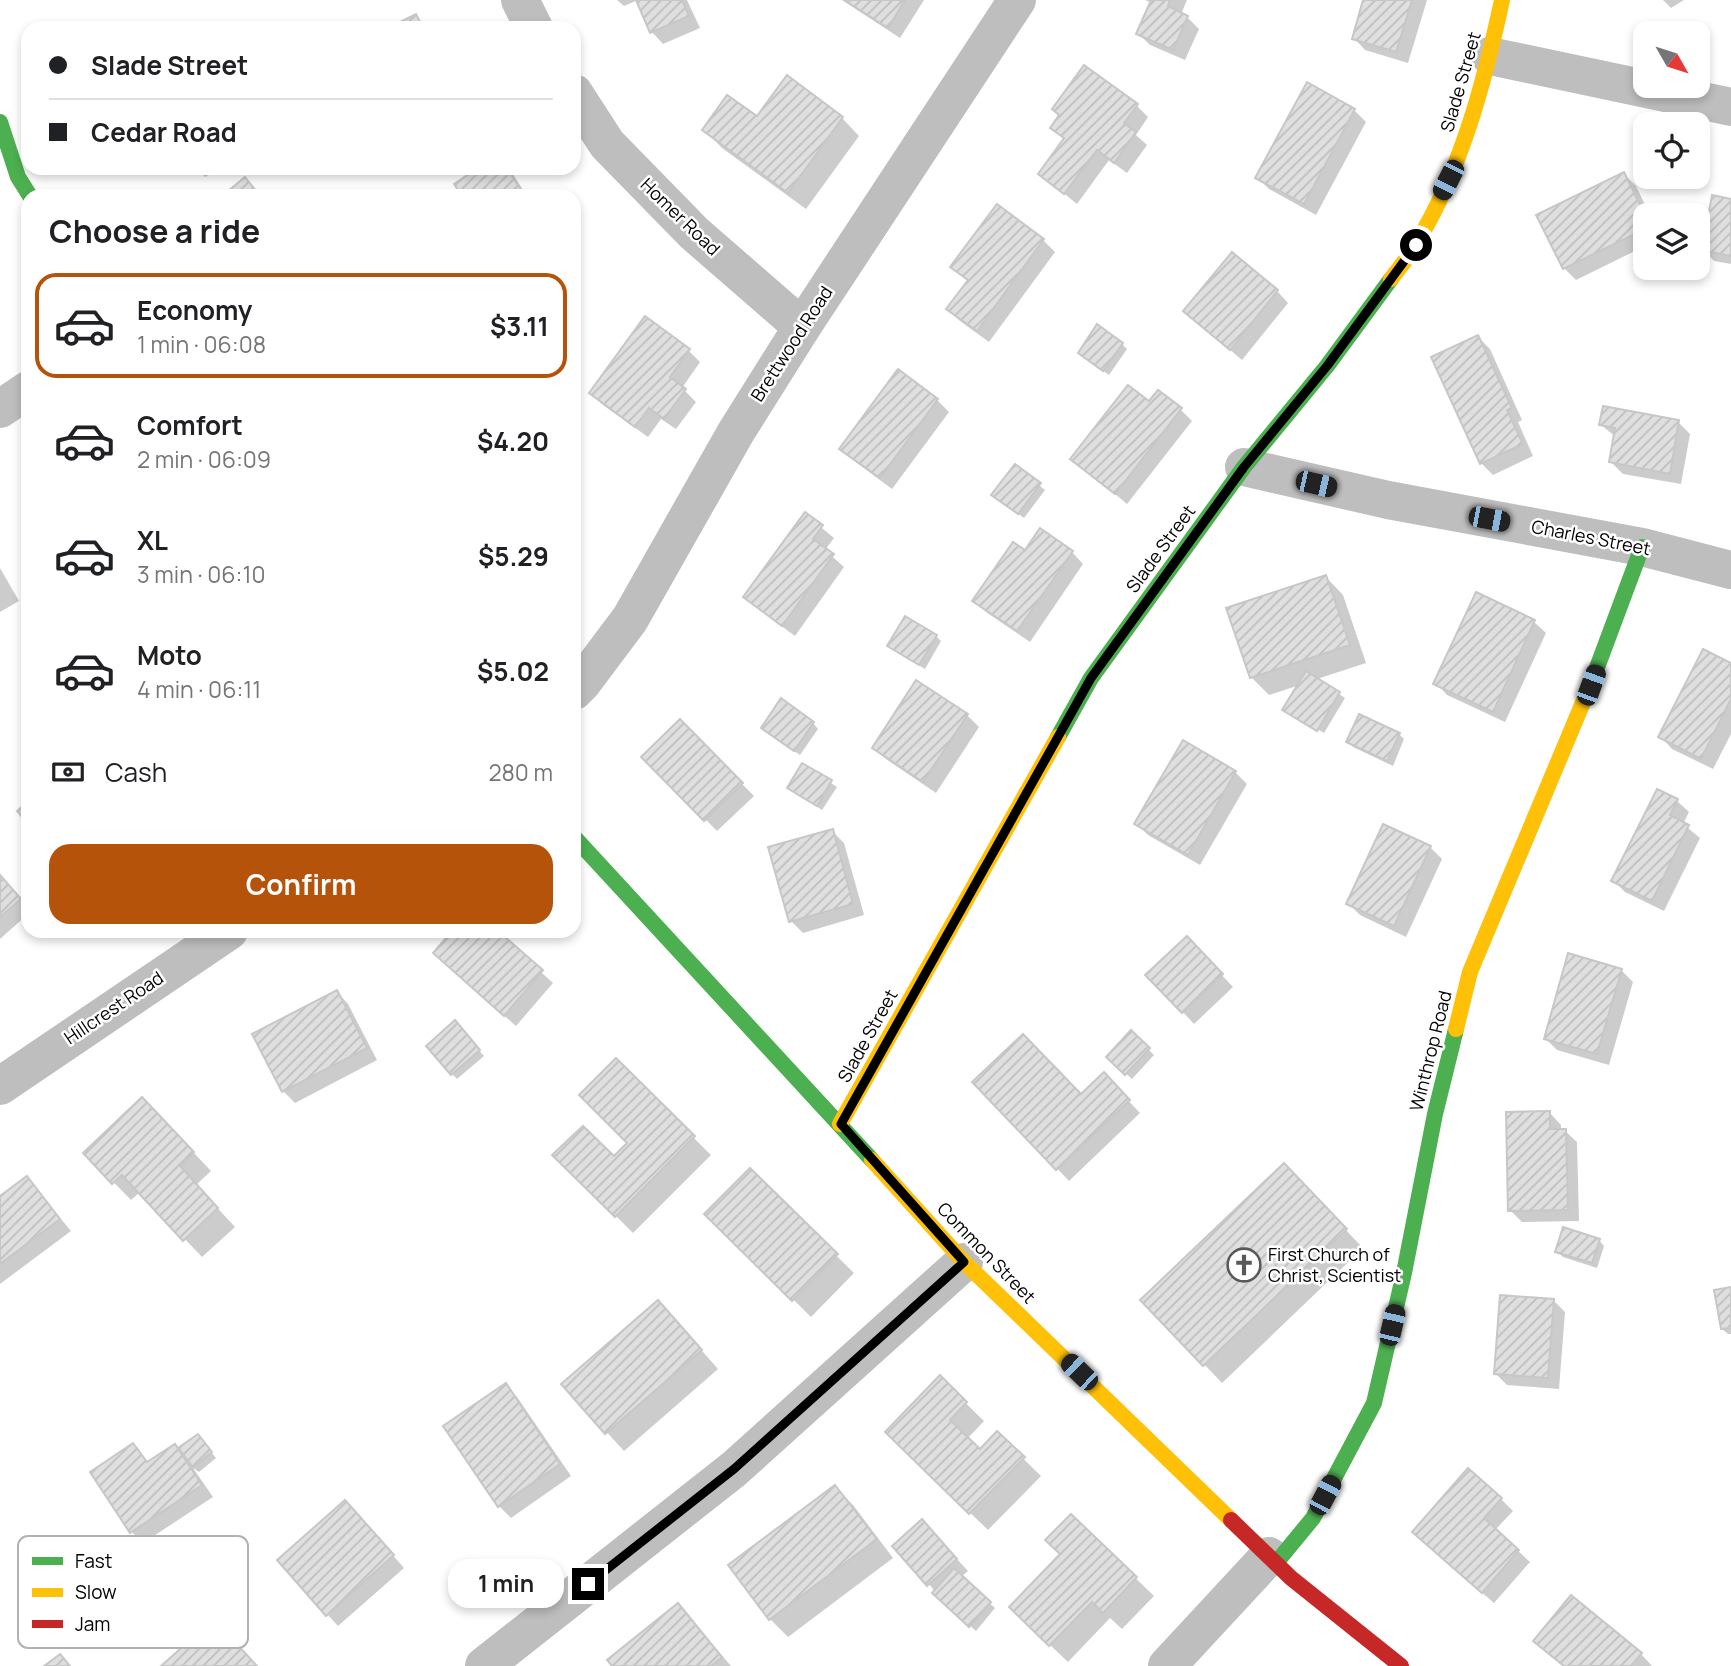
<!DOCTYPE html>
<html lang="en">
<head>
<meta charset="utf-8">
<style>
	:root { --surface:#fff; --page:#f2f2f2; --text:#202124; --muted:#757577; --line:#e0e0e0; --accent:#b45309 }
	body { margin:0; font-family:Manrope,sans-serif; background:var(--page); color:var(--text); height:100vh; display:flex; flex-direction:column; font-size:26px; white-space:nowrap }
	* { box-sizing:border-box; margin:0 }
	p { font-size:23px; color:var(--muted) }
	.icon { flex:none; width:38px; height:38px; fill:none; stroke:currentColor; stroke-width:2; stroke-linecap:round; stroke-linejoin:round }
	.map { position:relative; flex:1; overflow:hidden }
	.side { position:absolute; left:21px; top:189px; width:560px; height:749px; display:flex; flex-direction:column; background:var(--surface); border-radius:21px; box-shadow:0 4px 10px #0003 }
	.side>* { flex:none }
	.banner { position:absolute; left:21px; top:21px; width:560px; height:154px; border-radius:21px; box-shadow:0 4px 10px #0003; display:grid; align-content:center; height:154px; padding:0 28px; background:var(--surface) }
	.needle { width:46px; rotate:129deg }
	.tools { position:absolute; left:1633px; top:21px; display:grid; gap:14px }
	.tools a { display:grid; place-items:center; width:77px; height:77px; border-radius:14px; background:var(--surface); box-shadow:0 4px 10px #0003; font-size:35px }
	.end { position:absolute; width:32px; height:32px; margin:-16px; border:9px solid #000; background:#fff; box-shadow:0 0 0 4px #fff }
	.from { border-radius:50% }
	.bubble { position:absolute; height:49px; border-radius:21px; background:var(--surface); box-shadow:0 4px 10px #0003; font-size:23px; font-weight:700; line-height:49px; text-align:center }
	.car { position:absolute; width:21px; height:42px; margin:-21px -10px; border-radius:9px; box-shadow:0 0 5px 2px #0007; background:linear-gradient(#222 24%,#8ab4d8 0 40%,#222 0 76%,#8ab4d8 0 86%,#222 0) }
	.banner b { display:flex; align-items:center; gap:24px; height:66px; font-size:26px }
	.banner b+b { border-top:2px solid var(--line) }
	.banner i { width:18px; height:18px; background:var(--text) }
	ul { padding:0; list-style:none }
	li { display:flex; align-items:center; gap:21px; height:105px; margin:0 14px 10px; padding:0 14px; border:4px solid transparent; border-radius:21px }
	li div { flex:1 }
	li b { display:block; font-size:26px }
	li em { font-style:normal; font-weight:700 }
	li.selected { border-color:var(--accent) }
	li>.icon { width:63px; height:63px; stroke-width:1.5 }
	h2 { padding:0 28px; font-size:32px; line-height:84px }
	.pay { display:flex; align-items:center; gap:18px; height:77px; padding:0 28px; font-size:26px }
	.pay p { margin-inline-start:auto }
	.action { display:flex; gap:14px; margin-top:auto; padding:14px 28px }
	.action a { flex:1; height:80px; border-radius:21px; background:var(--accent); color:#fff; font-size:28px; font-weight:700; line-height:80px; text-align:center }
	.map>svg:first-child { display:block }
	.shadow { fill:#0003 }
	.building { fill:url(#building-hatch); stroke:#c7c7c7; stroke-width:2 }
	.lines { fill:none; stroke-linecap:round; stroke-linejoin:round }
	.street { stroke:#bebebe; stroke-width:38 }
	.fast { stroke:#4caf50; stroke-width:16 }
	.slow { stroke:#ffc107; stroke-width:16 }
	.jam { stroke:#c62828; stroke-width:16 }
	.route { stroke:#000; stroke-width:9 }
	.labels { text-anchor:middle; stroke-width:5; stroke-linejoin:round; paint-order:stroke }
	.street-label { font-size:18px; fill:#000; stroke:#fff }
	.poi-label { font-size:18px; fill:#000; stroke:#fff; text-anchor:start }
	.key { fill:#fff; stroke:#b2b2b2; stroke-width:2 }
	.key-label { font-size:19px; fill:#000 }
</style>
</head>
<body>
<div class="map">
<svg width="1731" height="1666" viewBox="0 0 1731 1666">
	<defs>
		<pattern id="building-hatch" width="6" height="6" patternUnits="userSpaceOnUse" patternTransform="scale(1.75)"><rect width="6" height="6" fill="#dfdfdf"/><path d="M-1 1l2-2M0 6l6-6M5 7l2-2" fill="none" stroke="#bebebe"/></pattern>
	</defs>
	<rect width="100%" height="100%" fill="#fff"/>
	<g class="shadow">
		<polygon points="617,0 687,0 700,28 663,44 652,32 638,0 624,6"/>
		<polygon points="842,0 924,0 900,38"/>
		<polygon points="1145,0 1187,0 1181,14 1187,17 1199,29 1185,60 1150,45 1138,33 1152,3"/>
		<polygon points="1365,0 1427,0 1408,63 1365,50 1354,38"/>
		<polygon points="1663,0 1684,0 1671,8"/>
		<polygon points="1308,85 1354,110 1366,122 1316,215 1269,189 1258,178"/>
		<polygon points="1137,106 1148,117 1136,135 1147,145 1127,173 1109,160 1077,204 1040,174 1065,140 1052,127 1061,116"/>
		<polygon points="842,118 859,136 806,209 722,148 705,130 757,119"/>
		<polygon points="196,168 221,168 205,177"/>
		<polygon points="481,168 509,168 527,196 464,196"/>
		<polygon points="1624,174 1636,186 1650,215 1645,215 1645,246 1576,280 1564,268"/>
		<polygon points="1731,201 1731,264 1714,261 1703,249 1703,243 1698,238 1698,217 1709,219"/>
		<polygon points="997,207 1043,240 1055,252 989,342 960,321 948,309 969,282 952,267"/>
		<polygon points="1277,291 1288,303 1242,360 1185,311"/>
		<polygon points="646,319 689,351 700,362 682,388 696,402 676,429 661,419 648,437 603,405 591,393"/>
		<polygon points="1478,337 1490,349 1522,420 1518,422 1533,456 1493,475 1481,463"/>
		<polygon points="1122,344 1127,349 1109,375 1085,358"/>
		<polygon points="937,400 949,412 892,489 853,460 842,449"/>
		<polygon points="1149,404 1180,409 1192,421 1127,504 1073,459"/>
		<polygon points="1678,422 1690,434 1681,484 1623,474 1611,462 1616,437 1601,425"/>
		<polygon points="1015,466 1045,490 1024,518 999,500"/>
		<polygon points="805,514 834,538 825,550 844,567 795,636 757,608 745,597"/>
		<polygon points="1026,552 1072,552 1083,564 1030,642 986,612 974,601"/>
		<polygon points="0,568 19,601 0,612"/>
		<polygon points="1326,577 1343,595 1366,663 1317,679 1345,698 1324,733 1288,711 1300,685 1269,695 1251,677"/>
		<polygon points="1534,622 1546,633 1505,722 1447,695 1436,683"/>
		<polygon points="936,636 941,641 925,669 895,651"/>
		<polygon points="1731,665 1731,734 1713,769 1672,749 1661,737"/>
		<polygon points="967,715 979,727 936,793 886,759 874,748"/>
		<polygon points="680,721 754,796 717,831 644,757"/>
		<polygon points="813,723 818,729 800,755 768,733"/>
		<polygon points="1399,734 1404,739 1393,766 1353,747 1348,742"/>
		<polygon points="1184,742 1235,772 1247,784 1200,865 1148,835 1137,824"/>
		<polygon points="803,765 837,787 822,810 789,788"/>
		<polygon points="1677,801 1689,812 1683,824 1700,838 1664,911 1625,892 1613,880"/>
		<polygon points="832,831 844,843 864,915 803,933 791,921"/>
		<polygon points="1430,847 1442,859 1406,937 1360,915 1348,903"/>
		<polygon points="0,876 28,908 28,914 0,939"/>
		<polygon points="455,931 496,931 553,983 516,1026 447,965"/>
		<polygon points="1198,950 1233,987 1194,1024 1183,1012"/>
		<polygon points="1621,970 1633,982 1609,1065 1557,1050 1545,1038"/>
		<polygon points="337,992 348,1004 377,1060 295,1103 283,1091"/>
		<polygon points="460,1028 484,1056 457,1079 452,1074"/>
		<polygon points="1131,1032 1154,1055 1132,1079 1108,1057"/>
		<polygon points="616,1061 711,1155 633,1233 555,1155 614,1158 629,1143"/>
		<polygon points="1104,1075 1140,1113 1069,1181 975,1082 1081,1096"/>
		<polygon points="1550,1113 1561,1125 1561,1131 1565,1131 1577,1142 1579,1221 1522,1222 1510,1210"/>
		<polygon points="160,1117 211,1171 196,1185 235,1227 202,1257 140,1192 131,1200 85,1153"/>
		<polygon points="750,1170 854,1273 811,1317 707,1214"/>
		<polygon points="27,1178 71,1231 0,1284 0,1198"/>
		<polygon points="1301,1183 1363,1248 1222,1383 1143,1300"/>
		<polygon points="1599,1240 1604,1246 1597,1268 1563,1257 1557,1251"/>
		<polygon points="1731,1289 1731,1334 1728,1334 1722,1329"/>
		<polygon points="1554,1301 1565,1312 1559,1389 1507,1385 1495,1373"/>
		<polygon points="675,1320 718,1369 624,1451 563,1384"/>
		<polygon points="940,1378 984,1421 967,1439 980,1451 997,1433 1041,1476 988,1530 905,1450"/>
		<polygon points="505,1386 517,1397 571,1476 511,1518 499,1506"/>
		<polygon points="198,1436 216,1458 199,1472 193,1468 213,1497 143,1543 132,1532 133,1445 149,1463 179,1450"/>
		<polygon points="835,1487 853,1505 893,1558 788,1637 770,1619"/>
		<polygon points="1501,1499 1513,1511 1495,1530 1530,1562 1494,1603 1426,1544"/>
		<polygon points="357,1514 404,1568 338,1626 327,1614"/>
		<polygon points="1071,1516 1154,1596 1122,1629 1110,1618 1068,1662 1029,1625 1062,1554"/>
		<polygon points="933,1533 968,1571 961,1577 995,1608 976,1631 940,1598 929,1584"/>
		<polygon points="678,1605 731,1666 614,1666"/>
		<polygon points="1535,1641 1641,1654 1652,1666 1563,1666"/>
	</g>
	<g class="building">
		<polygon points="636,0 682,0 689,16 650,33"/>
		<polygon points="844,0 905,0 888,28"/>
		<polygon points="1151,0 1170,0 1168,6 1188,16 1173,50 1136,34"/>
		<polygon points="1363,0 1412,0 1396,52 1352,39"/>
		<polygon points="416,14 423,28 388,28"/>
		<polygon points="1084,65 1138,104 1124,123 1136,132 1114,163 1097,150 1064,194 1038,174 1064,138 1050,128 1059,115 1052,109"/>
		<polygon points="787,75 843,117 788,193 702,130 727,95 757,116"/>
		<polygon points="1307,82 1355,109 1304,204 1255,178"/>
		<polygon points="478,168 507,168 525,196 462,196 454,184"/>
		<polygon points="1624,172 1645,215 1645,229 1563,269 1536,215"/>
		<polygon points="245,177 260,196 222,196"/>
		<polygon points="1712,195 1731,199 1731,256 1701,250 1704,235 1698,234 1698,215 1692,214 1708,217"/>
		<polygon points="997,204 1044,239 977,331 946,309 968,280 950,267"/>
		<polygon points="1232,252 1278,290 1230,350 1183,311"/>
		<polygon points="645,316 690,349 670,377 686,389 664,419 649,408 635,427 589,393"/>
		<polygon points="1097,324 1123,343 1103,371 1078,353"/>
		<polygon points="1478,335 1512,408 1507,410 1523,444 1480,464 1431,357"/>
		<polygon points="898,369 938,399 880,478 839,449"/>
		<polygon points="1128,385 1149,401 1158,390 1182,408 1115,494 1070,459"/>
		<polygon points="1603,406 1679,420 1670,474 1609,462 1615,428 1599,425"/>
		<polygon points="1015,464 1041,483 1018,514 991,495"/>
		<polygon points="805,512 823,525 813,539 834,554 782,626 743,597"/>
		<polygon points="1040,528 1073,551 1017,631 972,601 1013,542 1025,550"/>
		<polygon points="1326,575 1350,645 1250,678 1226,608"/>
		<polygon points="1476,592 1535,620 1493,712 1433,684"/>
		<polygon points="905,616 937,635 919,665 887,646"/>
		<polygon points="1703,649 1731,663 1731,699 1701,759 1658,737"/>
		<polygon points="1306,671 1340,692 1317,731 1282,710"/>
		<polygon points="916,680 968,714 923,782 872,748"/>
		<polygon points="781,698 814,722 794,751 761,728"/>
		<polygon points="1359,714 1400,733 1387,761 1346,742"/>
		<polygon points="680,719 743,783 704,821 641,757"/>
		<polygon points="1183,740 1236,771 1188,855 1134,824"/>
		<polygon points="802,763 832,780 817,806 787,788"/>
		<polygon points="1657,789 1678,799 1670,815 1689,825 1652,901 1611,881"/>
		<polygon points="28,801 28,824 17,811"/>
		<polygon points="1383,824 1431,846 1394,926 1346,904"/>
		<polygon points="833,829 853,904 789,922 768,847"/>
		<polygon points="0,875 21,899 0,917"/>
		<polygon points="452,931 498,931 543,970 504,1016 433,953"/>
		<polygon points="1187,936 1223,974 1182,1013 1145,975"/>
		<polygon points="1568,953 1622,969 1597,1054 1544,1039"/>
		<polygon points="337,990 367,1048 282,1092 252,1034"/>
		<polygon points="455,1020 480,1050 451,1075 426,1046"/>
		<polygon points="1131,1030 1150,1048 1125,1075 1106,1057"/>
		<polygon points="1023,1034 1081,1094 1104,1072 1130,1100 1056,1170 972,1082"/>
		<polygon points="616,1058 695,1136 615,1217 552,1155 583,1126 614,1156 627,1143 579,1095"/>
		<polygon points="142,1097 194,1152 180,1166 218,1208 183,1241 122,1175 112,1184 83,1153"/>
		<polygon points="1550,1111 1550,1129 1566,1129 1568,1210 1508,1211 1506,1112"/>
		<polygon points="1284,1163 1347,1229 1203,1366 1140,1300"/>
		<polygon points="750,1168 838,1254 792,1301 704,1214"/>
		<polygon points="27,1176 60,1219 0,1264 0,1196"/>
		<polygon points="1563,1227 1600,1239 1592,1263 1555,1252"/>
		<polygon points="1731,1287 1731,1328 1721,1329 1714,1290"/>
		<polygon points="1500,1295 1554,1299 1548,1378 1494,1374"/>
		<polygon points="658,1300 702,1350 605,1434 561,1384"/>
		<polygon points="940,1375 967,1402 950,1420 980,1449 997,1431 1025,1457 969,1514 885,1432"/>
		<polygon points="506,1383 560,1464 498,1507 443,1426"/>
		<polygon points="198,1434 212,1452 193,1467 178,1448"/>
		<polygon points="133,1443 147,1462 175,1444 202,1485 130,1533 90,1472"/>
		<polygon points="1468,1468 1502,1498 1484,1518 1519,1550 1482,1593 1412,1532"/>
		<polygon points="835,1485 877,1539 769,1620 728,1565"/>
		<polygon points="345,1500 394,1555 326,1616 277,1560"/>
		<polygon points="1071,1514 1137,1577 1103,1613 1092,1602 1049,1646 1009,1607 1060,1554 1045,1540"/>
		<polygon points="922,1519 957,1559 927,1586 892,1546"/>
		<polygon points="954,1568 991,1602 969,1627 932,1593"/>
		<polygon points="1571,1595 1642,1653 1631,1666 1564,1666 1533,1641"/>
		<polygon points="678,1603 722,1657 711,1666 612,1666 607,1660"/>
		<polygon points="214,1619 257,1666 161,1666"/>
		<polygon points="60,1654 70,1666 44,1666"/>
	</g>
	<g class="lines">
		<g class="street">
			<polyline points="520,0 534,28"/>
			<polyline points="1490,56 1731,107"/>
			<polyline points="574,93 607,144 694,233 802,327"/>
			<polyline points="0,409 28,390"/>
			<polyline points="1244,467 1388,500 1642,547 1731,570"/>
			<polyline points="574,691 582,683 630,619 736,432 802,327 1017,0"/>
			<polyline points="0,1086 229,931"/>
			<polyline points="484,1666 734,1469 964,1262"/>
			<polyline points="1167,1666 1269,1556"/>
		</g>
		<g class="fast">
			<polyline points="0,122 18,177 30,196"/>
			<polyline points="1592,681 1642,547"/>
			<polyline points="1058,737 1091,678 1244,467 1327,366 1391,279"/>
			<polyline points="574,837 872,1160"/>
			<polyline points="1276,1563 1313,1518 1374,1403 1404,1273 1435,1114 1456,1029"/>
		</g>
		<g class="slow">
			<path d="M1391,279C1399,268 1409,257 1416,244C1461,170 1484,84 1502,0"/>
			<polyline points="1456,1029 1470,972 1592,681"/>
			<polyline points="840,1124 1058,737"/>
			<polyline points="872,1160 964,1262 1231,1520"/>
		</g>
		<polyline class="jam" points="1231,1520 1291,1578 1401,1666"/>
	</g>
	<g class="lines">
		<polyline class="route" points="588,1584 734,1469 964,1262 841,1124 1091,678 1244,467 1327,366 1416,245"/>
	</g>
	<defs>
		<symbol id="church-ring" viewBox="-11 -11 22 22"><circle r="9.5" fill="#fff" stroke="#595959" stroke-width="1.5"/><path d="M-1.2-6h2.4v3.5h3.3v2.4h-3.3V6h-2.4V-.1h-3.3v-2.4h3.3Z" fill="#595959"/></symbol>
	</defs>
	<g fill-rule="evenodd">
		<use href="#church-ring" x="1225" y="1246" width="38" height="38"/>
	</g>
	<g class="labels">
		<g class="street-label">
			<text transform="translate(1461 82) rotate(-74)" y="6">Slade Street</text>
			<text transform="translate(680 217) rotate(44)" y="6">Homer Road</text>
			<text transform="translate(792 344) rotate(-57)" y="6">Brettwood Road</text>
			<text transform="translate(1591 538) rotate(11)" y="6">Charles Street</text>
			<text transform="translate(1161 549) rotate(-54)" y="6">Slade Street</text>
			<text transform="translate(114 1008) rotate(-34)" y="6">Hillcrest Road</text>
			<text transform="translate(868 1036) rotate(-61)" y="6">Slade Street</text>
			<text transform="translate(1431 1051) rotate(-76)" y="6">Winthrop Road</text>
			<text transform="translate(986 1253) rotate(46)" y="6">Common Street</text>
		</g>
		<g class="poi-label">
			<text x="1268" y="1261">First Church of<tspan x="1268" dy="21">Christ, Scientist</tspan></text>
		</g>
	</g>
	<rect x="18" y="1536" width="230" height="112" rx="10" class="key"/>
	<rect x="32" y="1557" width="31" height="8" fill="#4caf50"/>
	<rect x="32" y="1588" width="31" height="9" fill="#ffc107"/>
	<rect x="32" y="1620" width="31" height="8" fill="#c62828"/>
	<g class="key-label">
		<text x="75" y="1568">Fast</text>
		<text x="75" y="1599">Slow</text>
		<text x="75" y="1631">Jam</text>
	</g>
</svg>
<div class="tools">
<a><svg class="needle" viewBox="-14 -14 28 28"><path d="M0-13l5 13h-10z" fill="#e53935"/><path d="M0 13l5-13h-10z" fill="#757577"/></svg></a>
<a><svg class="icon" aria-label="locate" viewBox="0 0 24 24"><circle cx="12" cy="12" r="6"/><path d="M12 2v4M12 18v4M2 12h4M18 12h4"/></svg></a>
<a><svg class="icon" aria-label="layers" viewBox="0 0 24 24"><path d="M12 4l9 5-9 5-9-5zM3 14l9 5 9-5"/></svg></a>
</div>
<i class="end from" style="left:1416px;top:245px"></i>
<i class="end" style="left:588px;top:1584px"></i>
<div class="bubble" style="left:448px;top:1559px;width:116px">1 min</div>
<i class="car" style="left:1448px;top:180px;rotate:207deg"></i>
<i class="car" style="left:1316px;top:484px;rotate:103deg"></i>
<i class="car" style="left:1489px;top:519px;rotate:101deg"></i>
<i class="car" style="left:1591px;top:685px;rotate:20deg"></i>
<i class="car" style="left:1392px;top:1325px;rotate:13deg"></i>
<i class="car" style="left:1079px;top:1372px;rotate:314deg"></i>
<i class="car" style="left:1325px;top:1495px;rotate:28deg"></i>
<div class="banner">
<b><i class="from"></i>Slade Street</b>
<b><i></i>Cedar Road</b>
</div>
<section class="side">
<h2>Choose a ride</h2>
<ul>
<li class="selected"><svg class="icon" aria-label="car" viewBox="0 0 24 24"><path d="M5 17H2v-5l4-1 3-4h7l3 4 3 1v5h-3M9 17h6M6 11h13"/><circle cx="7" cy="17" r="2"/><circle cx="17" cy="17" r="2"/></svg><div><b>Economy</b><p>1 min · 06:08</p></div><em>$3.11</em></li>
<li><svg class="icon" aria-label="car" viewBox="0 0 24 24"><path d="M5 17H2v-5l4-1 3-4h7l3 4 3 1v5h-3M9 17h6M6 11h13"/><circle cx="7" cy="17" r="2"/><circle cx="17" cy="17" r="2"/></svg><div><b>Comfort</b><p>2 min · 06:09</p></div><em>$4.20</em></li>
<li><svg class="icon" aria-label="car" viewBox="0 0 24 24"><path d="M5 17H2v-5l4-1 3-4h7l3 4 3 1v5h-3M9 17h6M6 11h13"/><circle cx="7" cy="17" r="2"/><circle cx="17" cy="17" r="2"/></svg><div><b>XL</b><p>3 min · 06:10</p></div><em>$5.29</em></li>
<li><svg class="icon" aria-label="car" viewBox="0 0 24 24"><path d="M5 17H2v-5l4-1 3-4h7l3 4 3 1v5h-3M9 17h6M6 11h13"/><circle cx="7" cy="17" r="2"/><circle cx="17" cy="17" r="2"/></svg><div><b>Moto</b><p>4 min · 06:11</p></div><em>$5.02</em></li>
</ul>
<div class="pay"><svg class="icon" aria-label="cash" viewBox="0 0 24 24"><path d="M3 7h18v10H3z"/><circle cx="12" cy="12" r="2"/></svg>Cash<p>280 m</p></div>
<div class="action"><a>Confirm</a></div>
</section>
</div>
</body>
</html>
